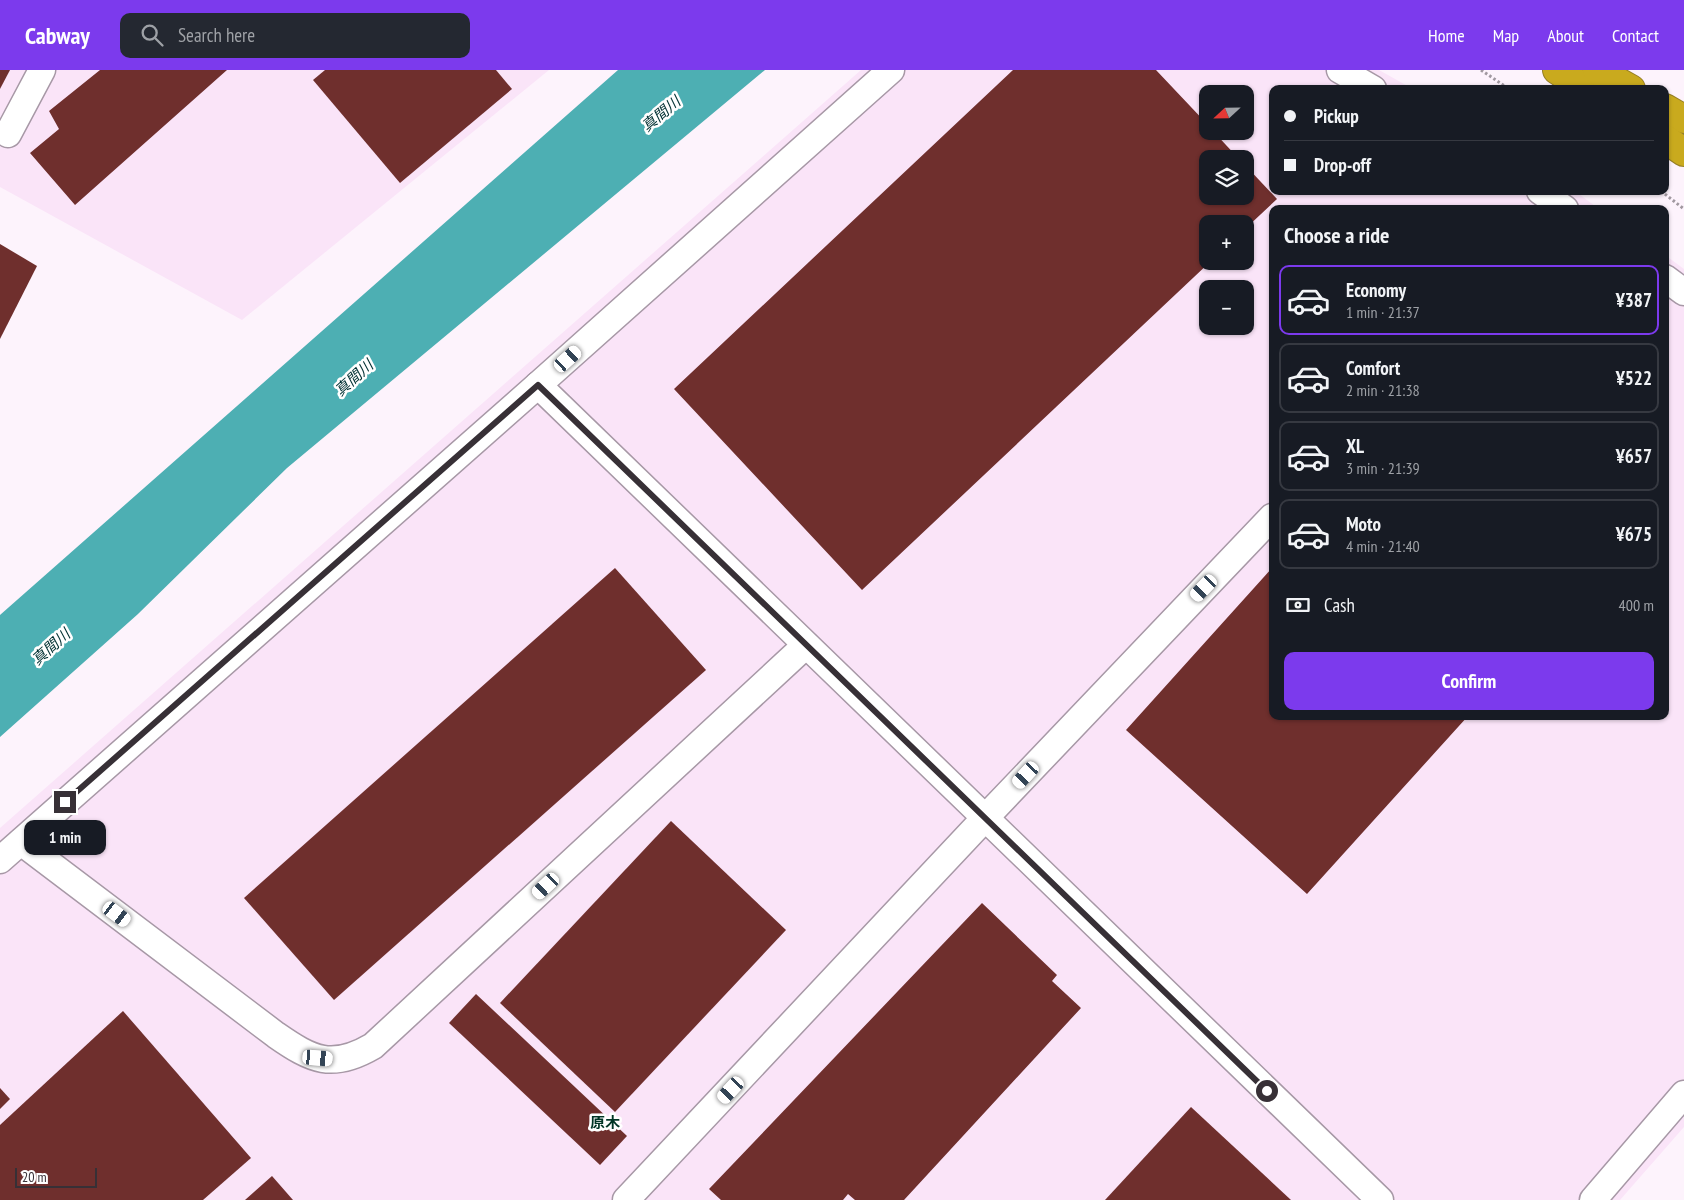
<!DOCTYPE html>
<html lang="en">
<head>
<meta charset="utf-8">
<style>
	:root { --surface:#171b24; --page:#242831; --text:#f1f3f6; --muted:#9ea1a6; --line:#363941; --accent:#7c3aed }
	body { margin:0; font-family:"PT Sans Narrow","Noto Sans JP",sans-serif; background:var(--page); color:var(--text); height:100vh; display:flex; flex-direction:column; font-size:19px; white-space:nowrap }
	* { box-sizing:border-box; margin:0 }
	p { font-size:16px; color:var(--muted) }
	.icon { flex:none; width:28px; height:28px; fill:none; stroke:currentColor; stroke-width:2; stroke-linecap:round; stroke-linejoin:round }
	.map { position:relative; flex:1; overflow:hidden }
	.sheet { position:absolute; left:1269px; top:135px; width:400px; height:515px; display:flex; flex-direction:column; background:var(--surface); border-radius:10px; box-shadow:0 1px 4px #0004 }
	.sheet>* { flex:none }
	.hud { position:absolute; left:1269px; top:15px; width:400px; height:110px; border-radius:10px; box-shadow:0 1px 4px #0004; display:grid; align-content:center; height:110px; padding:0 15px; background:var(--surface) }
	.needle { width:32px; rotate:248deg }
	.buttons { position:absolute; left:1199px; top:15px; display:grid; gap:10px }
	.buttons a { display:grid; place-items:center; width:55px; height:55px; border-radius:10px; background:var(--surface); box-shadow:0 1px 4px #0004; font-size:25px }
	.scale { position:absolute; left:15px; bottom:12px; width:82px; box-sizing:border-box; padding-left:5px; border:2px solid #373036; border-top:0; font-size:14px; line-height:18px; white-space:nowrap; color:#373036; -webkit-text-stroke:4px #fff; paint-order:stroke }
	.end { position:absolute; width:22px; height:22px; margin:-11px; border:6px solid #373036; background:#fff; box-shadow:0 0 0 2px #fff }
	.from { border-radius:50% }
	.bubble { position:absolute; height:35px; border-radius:10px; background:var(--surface); box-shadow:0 1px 4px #0004; font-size:16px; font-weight:600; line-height:35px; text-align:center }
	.car { position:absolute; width:15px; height:30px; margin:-15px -8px; border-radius:6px; box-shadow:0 0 4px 1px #0007; background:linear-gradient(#fff 24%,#345 0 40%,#fff 0 76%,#345 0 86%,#fff 0) }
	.hud b { display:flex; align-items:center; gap:18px; height:48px; font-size:19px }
	.hud b+b { border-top:1px solid var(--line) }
	.hud i { width:12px; height:12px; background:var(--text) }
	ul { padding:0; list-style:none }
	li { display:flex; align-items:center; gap:15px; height:70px; margin:0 10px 8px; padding:0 5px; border:2px solid var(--line); border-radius:10px }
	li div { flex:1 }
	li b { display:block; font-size:19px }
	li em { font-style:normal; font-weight:600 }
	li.on { border-color:var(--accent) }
	li>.icon { width:45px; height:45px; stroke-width:1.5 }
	h2 { padding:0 15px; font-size:22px; line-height:60px }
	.pay { display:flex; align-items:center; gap:12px; height:55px; padding:0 15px; font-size:19px }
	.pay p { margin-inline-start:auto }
	.primary-button { display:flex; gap:10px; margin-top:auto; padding:10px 15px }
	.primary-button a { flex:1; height:58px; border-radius:10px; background:var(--accent); color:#fff; font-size:20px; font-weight:600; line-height:58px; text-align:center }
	header { display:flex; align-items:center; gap:30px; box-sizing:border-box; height:70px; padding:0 25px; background:var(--accent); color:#fff }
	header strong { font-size:24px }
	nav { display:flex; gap:28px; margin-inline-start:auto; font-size:18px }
	.search { width:350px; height:45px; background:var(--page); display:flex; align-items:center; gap:12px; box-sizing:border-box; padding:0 18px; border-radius:10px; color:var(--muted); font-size:19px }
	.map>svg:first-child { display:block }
	.built { fill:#fae4f8; fill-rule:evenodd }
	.water { fill:#4dafb3 }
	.building { fill:#6f2f2d }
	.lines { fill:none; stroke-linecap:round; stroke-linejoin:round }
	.minor-casing { stroke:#a798a6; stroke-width:29 }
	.highway-casing { stroke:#967f26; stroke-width:30 }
	.path { stroke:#a198a0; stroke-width:3; stroke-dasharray:2.5 2.5; stroke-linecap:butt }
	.minor { stroke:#fff; stroke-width:26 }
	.highway { stroke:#c9aa1e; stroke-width:28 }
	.route { stroke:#373036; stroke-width:6 }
	.labels { text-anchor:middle; stroke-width:5; stroke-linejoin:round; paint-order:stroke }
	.water-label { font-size:15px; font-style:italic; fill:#003032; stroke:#fff }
	.neighbourhood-label { font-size:15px; font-weight:bold; fill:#003425; stroke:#fff }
</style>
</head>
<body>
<header>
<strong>Cabway</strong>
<div class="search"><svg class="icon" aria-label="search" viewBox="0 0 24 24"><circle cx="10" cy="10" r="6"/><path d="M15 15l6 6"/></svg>Search here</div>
<nav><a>Home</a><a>Map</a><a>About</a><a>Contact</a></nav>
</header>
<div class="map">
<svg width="1684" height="1130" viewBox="0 0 1684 1130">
	<rect width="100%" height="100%" fill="#fdf3fc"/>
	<g class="built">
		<polygon points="0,0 549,0 242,250 0,117"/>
		<path d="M861,0H1379L1413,19H1272V121H1575L1599,139H1272V646H1665V185L1684,199V1057L1620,1130H0V758ZM1208,24H1245V61H1208ZM1208,89H1245V126H1208ZM1208,154H1245V191H1208ZM1208,219H1245V256H1208Z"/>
	</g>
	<polygon class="water" points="618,0 765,0 287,398 138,544 0,667 0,545"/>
	<g class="building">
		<polygon points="0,0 10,0 0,19"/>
		<polygon points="100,0 227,0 75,135 30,83 59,59 49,41"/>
		<polygon points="325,0 496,0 512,19 400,113 313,10"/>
		<polygon points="1013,0 1156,0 1208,55 1208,61 1213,61 1239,89 1208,89 1208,126 1245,126 1245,95 1277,129 1245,159 1245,154 1208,154 1208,191 1211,191 862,520 674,319"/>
		<polygon points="0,174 37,196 0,269"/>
		<polygon points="615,498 706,600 334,930 244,828"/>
		<polygon points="1272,498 1272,646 1468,646 1307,824 1126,660"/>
		<polygon points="671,751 786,860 615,1042 500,933"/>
		<polygon points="982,833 1057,905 1052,911 1081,938 904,1130 855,1130 848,1124 843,1130 721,1130 709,1119"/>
		<polygon points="476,924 627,1066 600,1095 449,953"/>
		<polygon points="123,941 251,1088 203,1130 0,1130 0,1055"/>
		<polygon points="0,1018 10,1029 0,1039"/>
		<polygon points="1191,1037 1291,1130 1105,1130"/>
		<polygon points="272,1106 293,1130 245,1130"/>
	</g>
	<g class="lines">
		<defs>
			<g id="minor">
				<polyline points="1340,0 1373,19"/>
				<polyline points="8,64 42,0"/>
				<polyline points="1540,121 1565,139"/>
				<polyline points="1665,208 1684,222"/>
				<polyline points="538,315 1380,1130"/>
				<path d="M21,772L276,965C312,990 332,1000 373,976L806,575"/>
				<polyline points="0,790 538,315 891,0"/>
				<polyline points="626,1130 985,748 1272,447"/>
				<polyline points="1593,1130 1684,1024"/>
			</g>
			<g id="highway">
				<polyline points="1557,0 1586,19"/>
				<polyline points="1597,0 1631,19"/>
				<polyline points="1665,38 1684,49"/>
				<polyline points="1665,69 1684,82"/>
			</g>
		</defs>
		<use href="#minor" class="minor-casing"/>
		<use href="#highway" class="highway-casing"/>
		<g class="path">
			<polyline points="1481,0 1509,19"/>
			<polyline points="1661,121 1684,139"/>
		</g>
		<use href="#minor" class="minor"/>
		<use href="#highway" class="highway"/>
	</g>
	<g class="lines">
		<polyline class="route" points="65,732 538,315 1267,1021"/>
	</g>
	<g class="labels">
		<g class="water-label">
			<text transform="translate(661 44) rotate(-40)" y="5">真間川</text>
			<text transform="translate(354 308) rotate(-42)" y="5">真間川</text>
			<text transform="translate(51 577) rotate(-42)" y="5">真間川</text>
		</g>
		<g class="neighbourhood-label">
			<text x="605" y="1058">原木</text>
		</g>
	</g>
</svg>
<div class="buttons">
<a><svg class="needle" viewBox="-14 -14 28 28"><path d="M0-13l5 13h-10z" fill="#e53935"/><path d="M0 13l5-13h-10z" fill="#9ea1a6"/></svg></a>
<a><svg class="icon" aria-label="layers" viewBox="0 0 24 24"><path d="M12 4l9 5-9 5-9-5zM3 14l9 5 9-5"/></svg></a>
<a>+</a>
<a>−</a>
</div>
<div class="scale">20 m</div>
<i class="end from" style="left:1267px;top:1021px"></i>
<i class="end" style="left:65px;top:732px"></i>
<div class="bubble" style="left:24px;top:750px;width:82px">1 min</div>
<i class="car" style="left:568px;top:289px;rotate:48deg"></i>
<i class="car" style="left:1204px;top:518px;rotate:224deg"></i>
<i class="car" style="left:1026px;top:705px;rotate:223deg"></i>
<i class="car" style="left:546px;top:816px;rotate:227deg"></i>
<i class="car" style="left:117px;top:844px;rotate:127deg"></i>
<i class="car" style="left:318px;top:988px;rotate:95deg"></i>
<i class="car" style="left:731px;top:1020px;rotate:223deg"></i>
<div class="hud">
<b><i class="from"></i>Pickup</b>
<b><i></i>Drop-off</b>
</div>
<section class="sheet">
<h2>Choose a ride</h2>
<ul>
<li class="on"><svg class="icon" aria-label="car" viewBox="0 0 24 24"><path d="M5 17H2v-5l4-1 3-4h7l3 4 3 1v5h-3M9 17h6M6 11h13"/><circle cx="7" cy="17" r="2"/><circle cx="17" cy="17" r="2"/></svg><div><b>Economy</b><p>1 min · 21:37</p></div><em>¥387</em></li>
<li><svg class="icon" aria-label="car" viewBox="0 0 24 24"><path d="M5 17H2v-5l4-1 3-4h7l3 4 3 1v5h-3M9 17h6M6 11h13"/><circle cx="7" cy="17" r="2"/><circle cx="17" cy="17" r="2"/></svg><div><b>Comfort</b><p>2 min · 21:38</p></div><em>¥522</em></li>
<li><svg class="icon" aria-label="car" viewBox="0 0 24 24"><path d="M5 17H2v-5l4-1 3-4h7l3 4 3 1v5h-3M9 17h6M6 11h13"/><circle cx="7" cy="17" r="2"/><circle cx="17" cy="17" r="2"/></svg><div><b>XL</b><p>3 min · 21:39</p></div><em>¥657</em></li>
<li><svg class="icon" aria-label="car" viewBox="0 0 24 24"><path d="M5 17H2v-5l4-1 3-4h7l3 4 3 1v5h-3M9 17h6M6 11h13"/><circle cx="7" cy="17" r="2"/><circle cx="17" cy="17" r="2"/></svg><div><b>Moto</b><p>4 min · 21:40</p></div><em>¥675</em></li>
</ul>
<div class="pay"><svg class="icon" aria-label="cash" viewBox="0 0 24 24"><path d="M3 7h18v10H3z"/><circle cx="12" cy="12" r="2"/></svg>Cash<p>400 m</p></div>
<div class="primary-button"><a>Confirm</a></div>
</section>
</div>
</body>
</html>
